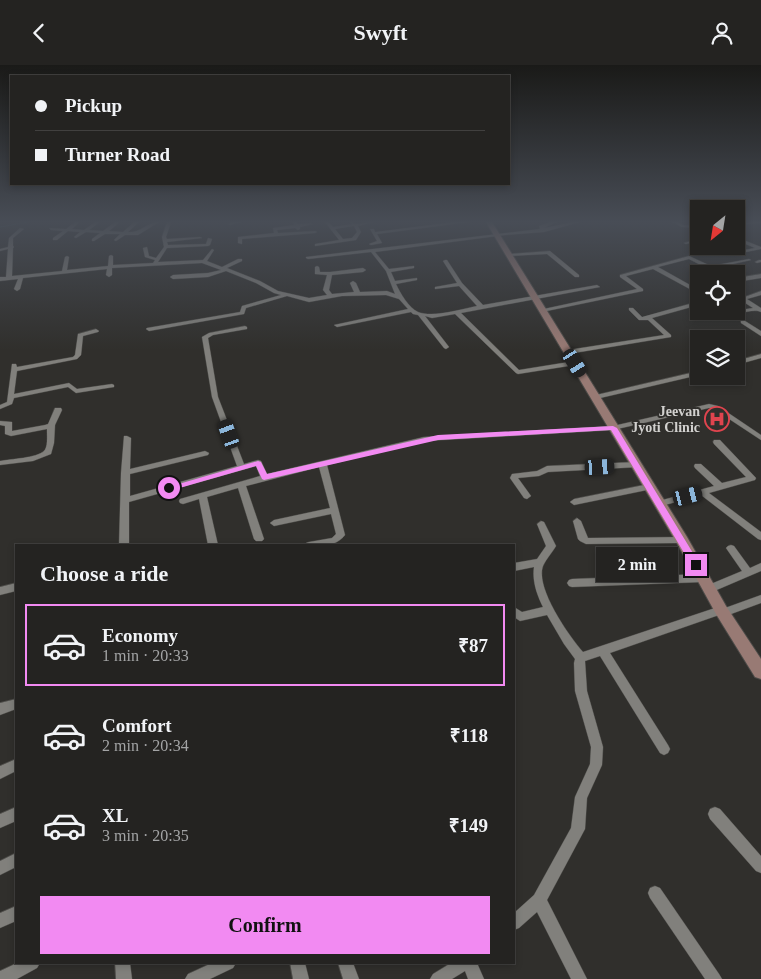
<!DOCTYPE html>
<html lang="en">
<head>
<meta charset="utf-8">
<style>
	:root { --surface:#242321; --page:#302f2e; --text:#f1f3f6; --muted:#a3a4a5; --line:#41403f; --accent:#f28af2 }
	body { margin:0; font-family:Georgia,serif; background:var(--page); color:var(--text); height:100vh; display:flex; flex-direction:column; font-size:19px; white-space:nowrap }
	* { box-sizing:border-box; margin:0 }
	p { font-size:16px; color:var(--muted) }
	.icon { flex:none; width:28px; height:28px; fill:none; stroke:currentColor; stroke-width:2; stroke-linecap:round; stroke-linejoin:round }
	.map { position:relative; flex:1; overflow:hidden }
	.side { position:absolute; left:15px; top:479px; width:500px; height:420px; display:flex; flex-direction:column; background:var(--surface); border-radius:0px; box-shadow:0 2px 8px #0003,0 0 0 1px var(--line) }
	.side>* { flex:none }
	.banner { position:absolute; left:10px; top:10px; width:500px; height:110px; border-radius:0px; box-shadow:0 2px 8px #0003,0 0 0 1px var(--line); display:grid; align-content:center; height:110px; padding:0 25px; background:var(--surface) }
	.needle { width:32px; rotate:210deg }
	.tools { position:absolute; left:690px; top:135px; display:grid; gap:10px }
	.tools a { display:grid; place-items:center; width:55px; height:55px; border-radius:0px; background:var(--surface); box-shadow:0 2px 8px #0003,0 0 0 1px var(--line); font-size:25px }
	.end { position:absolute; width:22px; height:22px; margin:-11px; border:6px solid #f28af2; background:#111; box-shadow:0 0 0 2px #111 }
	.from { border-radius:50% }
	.bubble { position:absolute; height:35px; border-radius:0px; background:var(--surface); box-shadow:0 2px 8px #0003,0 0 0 1px var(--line); font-size:16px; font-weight:700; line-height:35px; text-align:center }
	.car { position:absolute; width:15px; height:30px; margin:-15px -8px; border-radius:6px; box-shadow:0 0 4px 1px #0007; background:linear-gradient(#222 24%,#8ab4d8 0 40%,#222 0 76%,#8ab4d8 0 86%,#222 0) }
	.banner b { display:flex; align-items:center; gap:18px; height:48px; font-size:19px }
	.banner b+b { border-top:1px solid var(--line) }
	.banner i { width:12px; height:12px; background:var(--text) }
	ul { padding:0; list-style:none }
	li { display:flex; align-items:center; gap:15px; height:82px; margin:0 10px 8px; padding:0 15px; border:2px solid transparent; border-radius:0px }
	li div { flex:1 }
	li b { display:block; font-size:19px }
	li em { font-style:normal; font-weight:700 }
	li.active { border-color:var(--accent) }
	li>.icon { width:45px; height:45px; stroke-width:1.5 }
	h2 { padding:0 25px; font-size:22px; line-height:60px }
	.button { display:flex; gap:10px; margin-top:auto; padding:10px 25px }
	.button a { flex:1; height:58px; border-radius:0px; background:var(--accent); color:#111; font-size:20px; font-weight:700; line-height:58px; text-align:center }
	header { display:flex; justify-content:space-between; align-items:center; height:65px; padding:0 25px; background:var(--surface); font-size:22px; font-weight:700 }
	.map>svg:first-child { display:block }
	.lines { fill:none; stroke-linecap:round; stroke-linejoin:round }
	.stream { stroke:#38616a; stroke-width:1 }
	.street-casing { stroke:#4c4b48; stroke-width:1 }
	.secondary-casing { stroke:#4c4b48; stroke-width:2 }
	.street { fill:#81807c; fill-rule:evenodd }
	.secondary { fill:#987a74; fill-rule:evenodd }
	.route { fill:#f28af2 }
	.labels { text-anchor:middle; stroke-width:4; stroke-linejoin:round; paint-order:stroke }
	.poi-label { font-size:14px; font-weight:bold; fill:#d2d1cf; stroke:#302f2c; text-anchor:end }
</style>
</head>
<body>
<header><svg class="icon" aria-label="back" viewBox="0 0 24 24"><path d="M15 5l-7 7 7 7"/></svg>Swyft<svg class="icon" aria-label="person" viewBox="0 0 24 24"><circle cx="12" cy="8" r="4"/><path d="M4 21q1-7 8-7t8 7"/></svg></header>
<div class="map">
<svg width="761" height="914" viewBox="0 0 761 914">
	<rect width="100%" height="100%" fill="#302f2c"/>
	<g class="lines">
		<polyline class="stream" points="0,162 28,157"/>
		<defs>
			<g id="street">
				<path d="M75,157H80L72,164L84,165L95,157H100L89,165L103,166L115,157H120L109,166L123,167L134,157H139L128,167C141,168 147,157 159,157L138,170H125L116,176L114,175L120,169H105L94,176H92V174L100,168L86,167L76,173L74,172L80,167L68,166L57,175H53V173L63,166L51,165L49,163L66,164Z"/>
				<path d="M167,157H171L166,172L167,174L200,172L202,173L167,177L168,180L206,179L208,173L212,174L210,180L208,181L167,183L158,197L203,195L212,184L214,185L207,196L222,202L238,194H242V196L227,203L260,216L278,226L309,233L327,230L323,225L327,210L315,209V202L317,201L319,202L320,207H330L363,203L366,205L363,207L332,210L329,225L332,229L354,227L350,218L353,216L356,218L360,227L387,226L395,229L386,206L371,187L308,194L306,193V192L540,164L539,161L550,157H557L544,163L573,157H580L544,167L505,170L375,187L389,204L414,201V203L391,207L395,216L417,213V215L396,219C400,228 409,243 418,247C433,253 462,244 477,241L459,221L435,224V222L457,218L443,196L445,195H447L462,218L483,240L597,220L600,222L461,248L519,305L575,296L578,298L575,300L518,309L516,308L455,249L432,253L425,251L449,282L446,284L444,283L418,250L413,249L411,247L337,262L334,260L408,244L399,234L386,230L342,231L309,237L287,231L246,243L244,249L149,266L146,264L147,263L240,247L242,241L281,230L274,228L256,218L226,206L208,212L173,214L170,212L173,210L208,208L221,205L202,198L112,203V210L109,212L106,210L107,204L23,213L20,224L17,226L14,224L18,214L0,216V212H6L8,184L0,186V184L8,182L9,173L20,163L24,164L13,173V181L14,182L13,183L12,211L62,206L65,192L67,191L69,192L67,205L108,201L109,191L111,190L113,191V200L153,198L155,195L145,192L143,183L147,182L149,191L156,193L164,182L162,172Z"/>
				<polygon points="232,157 242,157 230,160 228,159"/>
				<polygon points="293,157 297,157 298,159 311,158 313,159 300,162 300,164 298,165 295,163 277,165 278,168 315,166 317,167 315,168 242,174 242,179 238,178 238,172 274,168 273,163 294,160"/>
				<path d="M325,157H329L333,162L352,159L350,157L356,159L374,157L358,161L361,167L356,175L315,181V179L339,175ZM354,161L357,167L352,173L343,174L335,164Z"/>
				<polygon points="454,157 469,157 377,169 382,178 371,180 369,179 377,176 370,164 374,164 375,167"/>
				<polygon points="672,157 678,157 683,160 699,161 699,163 682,162"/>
				<polygon points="761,157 761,158 736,160 736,158"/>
				<polygon points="736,172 761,182 761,184 741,188 730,181 736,181 744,185 755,183 736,175"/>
				<polygon points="699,174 699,176 686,179 684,178"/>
				<polygon points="550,186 579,210 579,212 575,212 547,189 509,191 507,190 509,189"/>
				<polygon points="689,191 711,201 749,194 751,195 715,203 724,209 718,209 689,194 658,202 699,225 699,229 653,204 626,211 643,224 643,226 542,247 539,245 637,224 620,212 620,210"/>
				<polygon points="759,195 761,195 761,197 757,198 755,197"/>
				<polygon points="761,209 761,213 736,217 736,213"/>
				<path d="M761,226V230L747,234L761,243V247C753,243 743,250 732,247L731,246H736V245H740L753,243L739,234Z"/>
				<polygon points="693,238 695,239 695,241 652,253 671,270 671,272 568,289 565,287 568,285 664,270 648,255 639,255 629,245 629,243 633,243 642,252"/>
				<polygon points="741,256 745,256 761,266 761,271 741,258"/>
				<path d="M245,261L247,262V264L213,270L208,273L218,332L244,399L258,395L261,396L267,409L424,372L613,361L709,339L718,341L761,370V375L714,344L709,343L613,365L424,376L327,400L345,470C335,483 320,480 304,480L306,478L309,477L332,473L336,469L331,449L274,461L270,458L274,455L330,443L319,402L246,421L264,474L262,476H256L254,474L238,423L207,432L218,480H208L199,434L183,439L180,438L179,436L180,434L260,411L256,401L129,437V480H119L121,408L124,371H127L131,373L130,404L205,386L209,388L208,390L130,409V431L237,401L212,332L202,272L209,268Z"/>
				<polygon points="96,264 99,266 98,267 83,271 81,290 77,294 17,306 14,329 69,318 77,324 112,319 114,320 114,322 76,328 68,322 14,333 12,339 0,344 0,340 7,337 12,299 16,299 17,302 73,292 75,290 78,269"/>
				<polygon points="761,289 761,293 736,300 736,296"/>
				<polygon points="699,306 699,310 596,334 593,332 596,330"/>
				<path d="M55,343H61L62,345L55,360L54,378L51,389L33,396L0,400V396C10,394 37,393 44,386C48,382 47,372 47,366V364L11,371L5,369V361L0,360V356L12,357V366L45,360L48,359Z"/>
				<polygon points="714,375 720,375 756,413 755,415 709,428 761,467 761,475 758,474 701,430 658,442 654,439 655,437 714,421 695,403 694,401 695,399 701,399 722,418 746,412 714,379 713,377"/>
				<polygon points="636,397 639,398 640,400 639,402 548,407 539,411 518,413 531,431 527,434 524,433 510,413 512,409 537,406 547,401"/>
				<polygon points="649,419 653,422 652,424 574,440 570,437 574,434"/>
				<polygon points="577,453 581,456 588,473 682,472 685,473 687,475 685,477 682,478 586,479 580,476 578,474 573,456"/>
				<path d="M541,456L544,457L556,481C552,488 546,494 543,501C535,523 569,571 583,587L721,541L725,543L761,530V538L723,552L719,550L610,588L668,680L670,684L668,688L664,690L660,688L600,591L585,596L587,626L603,682L602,700L587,733L585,764L547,835L587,914H571L537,847L519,863L514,865V848L534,830L571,763L575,732L590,699L591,682L575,626L574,598L575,594L564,579L547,550L520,556L514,552V542L522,547L543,542C537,530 532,516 534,502L514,506V498L537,494L546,481L537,459Z"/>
				<polygon points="731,480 734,481 750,503 761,498 761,506 712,527 709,528 706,527 704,524 706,521 742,506 726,483 728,481"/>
				<polygon points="703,509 706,510 708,513 706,516 703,517 572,522 569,521 567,518 569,515 572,514"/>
				<polygon points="16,518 16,526 0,530 0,522"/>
				<polygon points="16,634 16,644 0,650 0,638"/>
				<polygon points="16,694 16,706 0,714 0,701"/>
				<polygon points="16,742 16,756 0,763 0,749"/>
				<polygon points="715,742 720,744 761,791 761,808 756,806 710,754 708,749 710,744"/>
				<polygon points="16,788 16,802 0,810 0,796"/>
				<polygon points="655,821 660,823 719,909 722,914 705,914 650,833 648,828 650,823"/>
				<polygon points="16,841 16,856 0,863 0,848"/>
				<polygon points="17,898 40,898 37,903 17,914 0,914 0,906"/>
				<polygon points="115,898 130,898 132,914 116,914"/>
				<polygon points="212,898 236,898 233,903 210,914 185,914 188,909"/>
				<polygon points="290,898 305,898 309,914 293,914"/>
				<polygon points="338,898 353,898 359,914 343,914"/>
				<polygon points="451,898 477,898 484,914 468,914 465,906 452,914 430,914 433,909"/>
			</g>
			<polygon id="secondary" points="486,157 492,157 687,472 726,541 761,594 761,614 755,612 716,549 677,478"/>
		</defs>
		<use href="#street" class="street-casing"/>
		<use href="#secondary" class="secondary-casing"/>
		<use href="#street" class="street"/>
		<use href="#secondary" class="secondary"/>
	</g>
	<linearGradient id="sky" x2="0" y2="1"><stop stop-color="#1a1a18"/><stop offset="0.55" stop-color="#484d56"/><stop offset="1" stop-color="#484d56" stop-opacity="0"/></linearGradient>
	<rect width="761" height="285" fill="url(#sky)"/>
	<polygon class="route" points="613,361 617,363 699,498 699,503 693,503 611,365 438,375 264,415 262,414 256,401 169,426 165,423 258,396 261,397 267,409 438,370"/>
	<defs>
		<symbol id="hospital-ring" viewBox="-11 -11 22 22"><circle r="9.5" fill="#302f2c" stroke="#e0444e" stroke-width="1.5"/><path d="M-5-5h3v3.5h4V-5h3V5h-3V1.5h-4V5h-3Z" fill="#e0444e"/></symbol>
	</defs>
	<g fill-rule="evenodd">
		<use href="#hospital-ring" x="703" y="340" width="28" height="28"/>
	</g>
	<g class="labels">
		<g class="poi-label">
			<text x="700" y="351">Jeevan<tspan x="700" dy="16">Jyoti Clinic</tspan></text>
		</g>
	</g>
</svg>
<div class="tools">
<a><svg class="needle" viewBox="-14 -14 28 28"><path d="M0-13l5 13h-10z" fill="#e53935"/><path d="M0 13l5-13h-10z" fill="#a3a4a5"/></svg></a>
<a><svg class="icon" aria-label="locate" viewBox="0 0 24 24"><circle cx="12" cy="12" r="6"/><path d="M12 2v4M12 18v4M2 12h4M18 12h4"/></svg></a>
<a><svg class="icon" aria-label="layers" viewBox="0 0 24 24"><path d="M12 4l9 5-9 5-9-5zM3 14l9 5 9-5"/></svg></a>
</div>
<i class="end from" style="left:169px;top:423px"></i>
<i class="end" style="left:696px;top:500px"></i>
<div class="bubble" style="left:596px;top:482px;width:82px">2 min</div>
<i class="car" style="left:575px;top:298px;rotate:148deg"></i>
<i class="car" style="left:229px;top:369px;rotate:340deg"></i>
<i class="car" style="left:600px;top:402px;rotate:87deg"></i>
<i class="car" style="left:688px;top:431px;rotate:76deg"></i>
<div class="banner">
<b><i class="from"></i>Pickup</b>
<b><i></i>Turner Road</b>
</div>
<section class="side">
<h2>Choose a ride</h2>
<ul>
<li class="active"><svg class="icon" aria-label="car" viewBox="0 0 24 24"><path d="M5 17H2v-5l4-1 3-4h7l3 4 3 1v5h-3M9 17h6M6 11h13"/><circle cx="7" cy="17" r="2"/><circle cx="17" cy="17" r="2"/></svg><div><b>Economy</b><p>1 min · 20:33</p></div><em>₹87</em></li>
<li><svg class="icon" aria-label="car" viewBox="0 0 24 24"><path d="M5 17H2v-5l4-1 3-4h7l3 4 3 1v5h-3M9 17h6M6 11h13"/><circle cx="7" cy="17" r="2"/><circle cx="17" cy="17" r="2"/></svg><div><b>Comfort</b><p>2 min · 20:34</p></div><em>₹118</em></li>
<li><svg class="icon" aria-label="car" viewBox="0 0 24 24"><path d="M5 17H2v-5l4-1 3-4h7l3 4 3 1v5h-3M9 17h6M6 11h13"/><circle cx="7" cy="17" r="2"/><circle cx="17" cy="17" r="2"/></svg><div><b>XL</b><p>3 min · 20:35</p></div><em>₹149</em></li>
</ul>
<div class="button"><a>Confirm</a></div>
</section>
</div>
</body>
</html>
